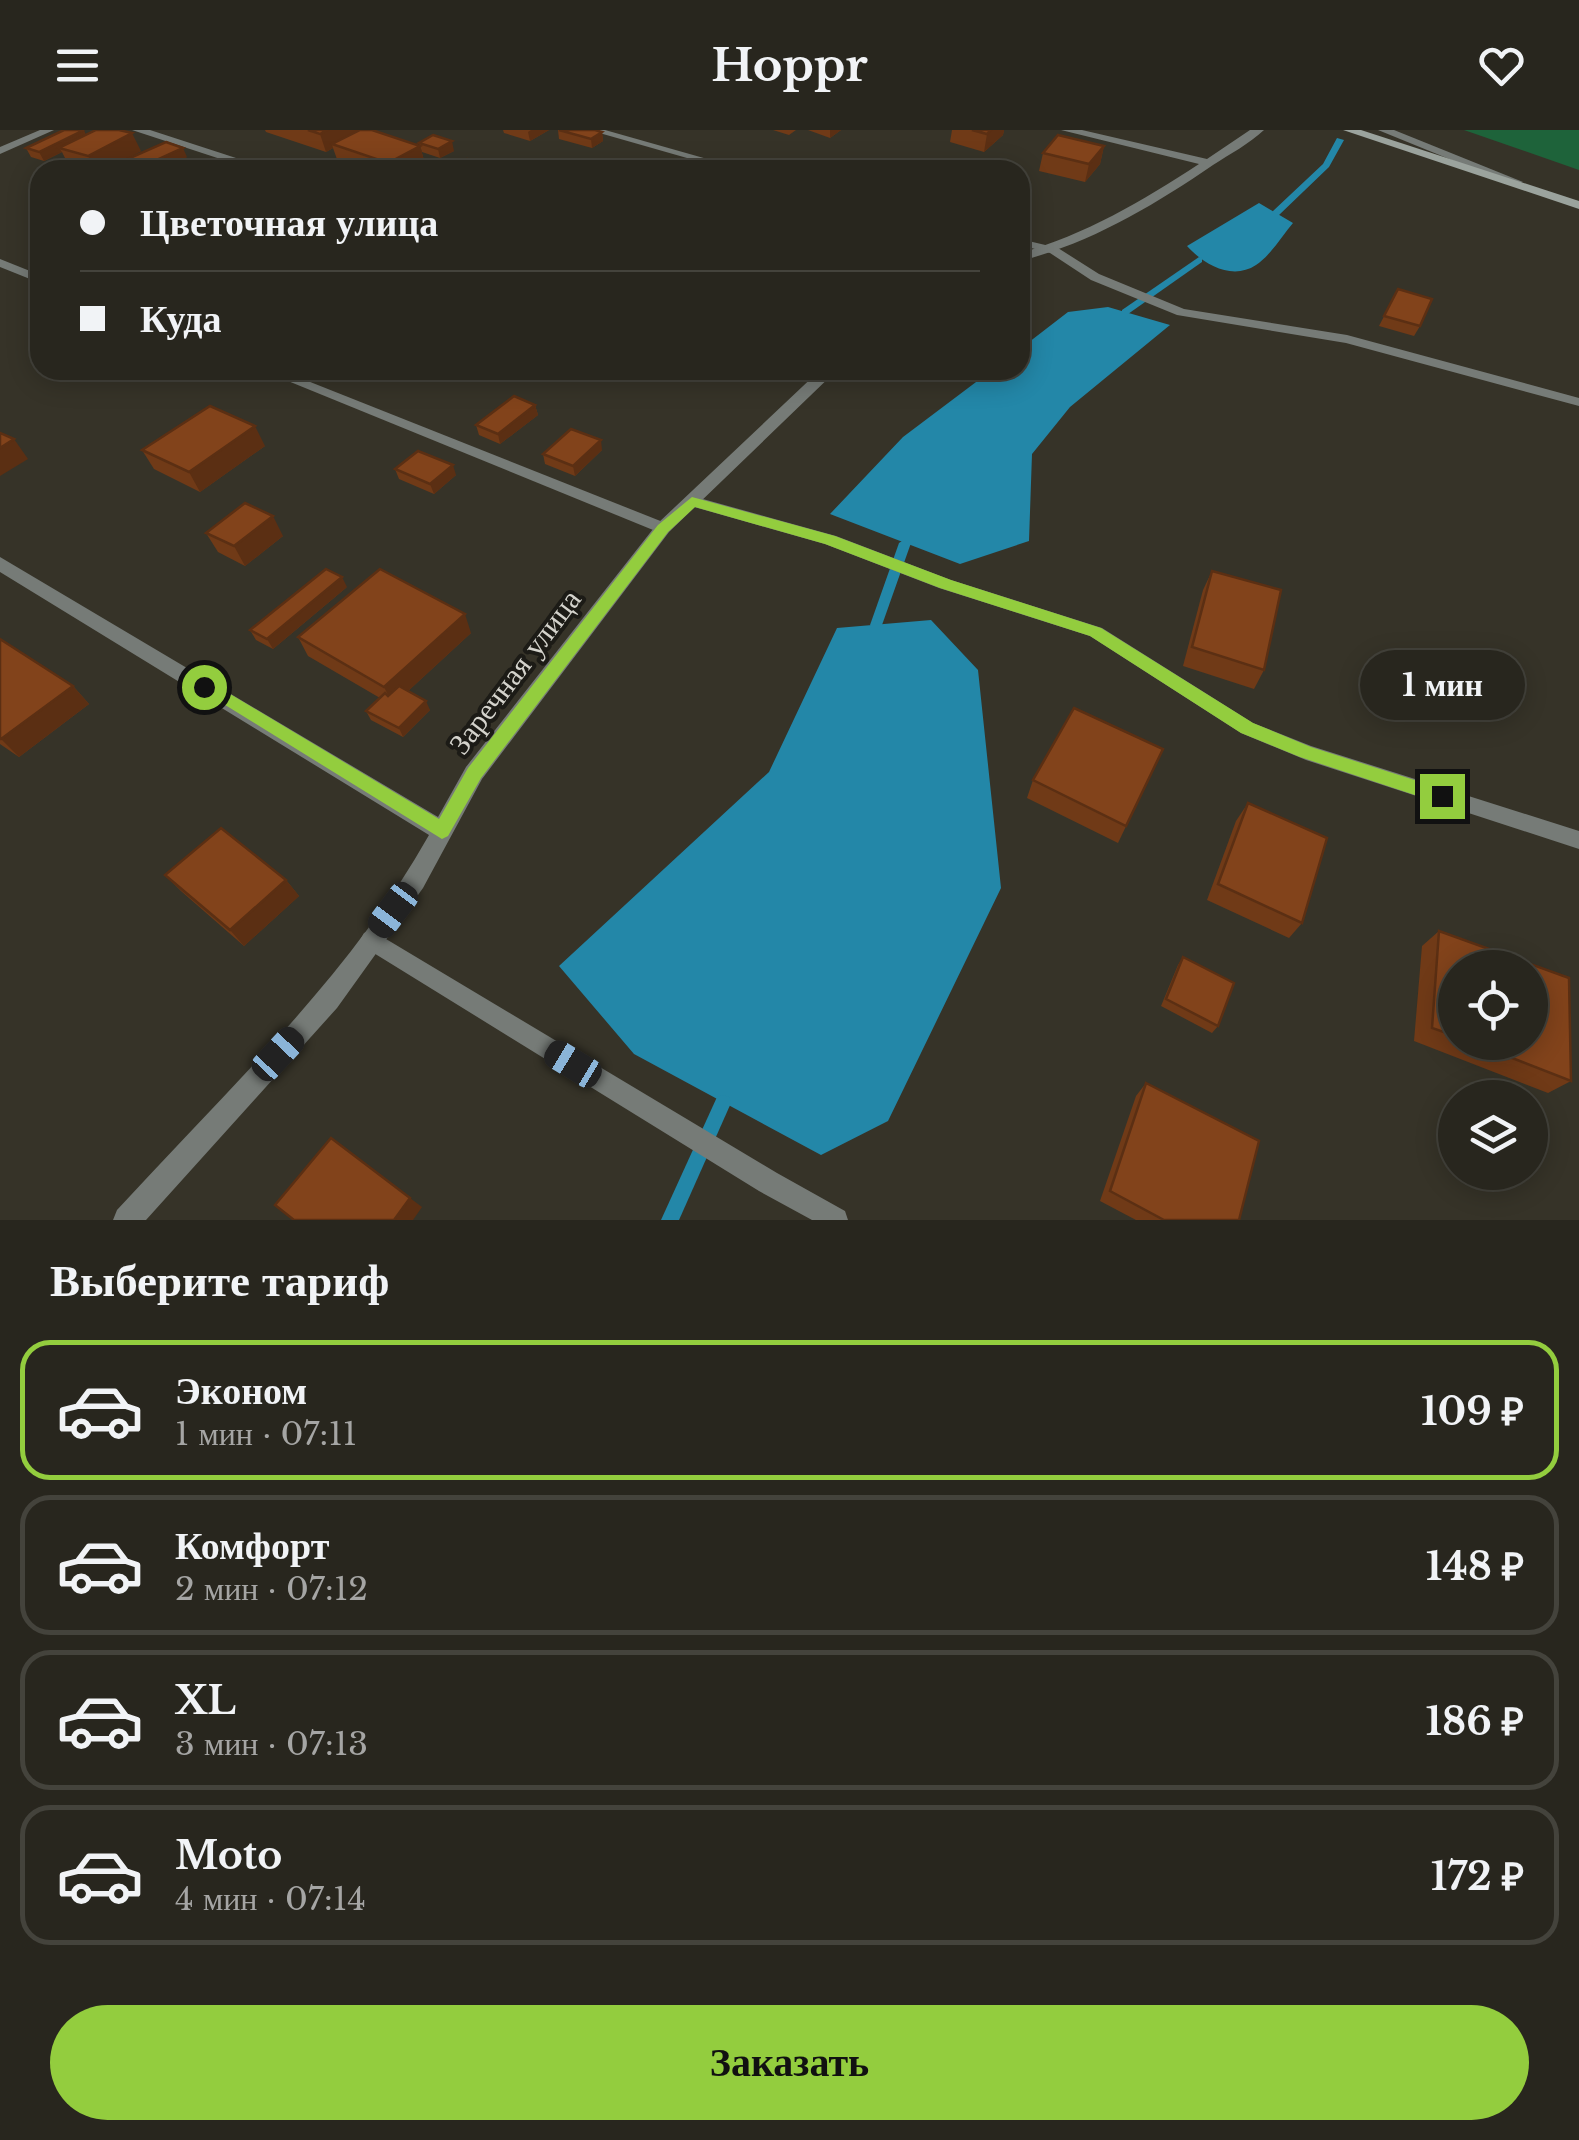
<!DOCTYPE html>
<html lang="ru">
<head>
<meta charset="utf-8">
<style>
	:root { --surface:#28261e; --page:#34322b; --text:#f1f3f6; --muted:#a5a5a4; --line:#44433c; --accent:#93cd3e }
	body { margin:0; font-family:"Libre Baskerville",serif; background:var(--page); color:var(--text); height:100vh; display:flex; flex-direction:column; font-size:38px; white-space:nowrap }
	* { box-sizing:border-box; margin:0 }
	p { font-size:32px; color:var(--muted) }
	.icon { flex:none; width:55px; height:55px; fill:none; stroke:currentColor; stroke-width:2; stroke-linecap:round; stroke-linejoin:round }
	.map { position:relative; height:1090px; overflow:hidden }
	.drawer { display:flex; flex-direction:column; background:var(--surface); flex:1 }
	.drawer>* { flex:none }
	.hud { position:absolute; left:30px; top:30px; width:1000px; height:220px; border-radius:30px; box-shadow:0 5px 25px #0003,0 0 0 2px var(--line); display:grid; align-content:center; height:220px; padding:0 50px; background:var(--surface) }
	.buttons { position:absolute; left:1438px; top:820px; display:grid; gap:20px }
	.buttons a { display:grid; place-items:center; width:110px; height:110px; border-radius:50%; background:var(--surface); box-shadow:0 5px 25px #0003,0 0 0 2px var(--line); font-size:50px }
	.end { position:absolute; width:45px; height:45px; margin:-22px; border:12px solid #93cd3e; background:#111; box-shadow:0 0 0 5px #111 }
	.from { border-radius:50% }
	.bubble { position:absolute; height:70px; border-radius:35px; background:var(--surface); box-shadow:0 5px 25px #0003,0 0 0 2px var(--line); font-size:32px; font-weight:700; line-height:70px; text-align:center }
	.car { position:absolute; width:30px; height:60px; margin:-30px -15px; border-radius:12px; box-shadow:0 0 8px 2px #0007; background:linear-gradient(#222 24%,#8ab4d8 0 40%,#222 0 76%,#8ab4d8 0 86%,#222 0) }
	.hud b { display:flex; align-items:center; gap:35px; height:95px; font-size:38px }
	.hud b+b { border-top:2px solid var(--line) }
	.hud i { width:25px; height:25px; background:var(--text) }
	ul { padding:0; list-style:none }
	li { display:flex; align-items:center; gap:30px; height:140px; margin:0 20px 15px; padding:0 30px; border:5px solid var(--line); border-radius:30px }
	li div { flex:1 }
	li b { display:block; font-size:38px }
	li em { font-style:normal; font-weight:700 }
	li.active { border-color:var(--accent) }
	li>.icon { width:90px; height:90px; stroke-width:1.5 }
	h2 { padding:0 50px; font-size:45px; line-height:120px }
	.primary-button { display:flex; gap:20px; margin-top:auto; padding:20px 50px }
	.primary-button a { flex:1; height:115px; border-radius:60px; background:var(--accent); color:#111; font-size:40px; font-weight:700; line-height:115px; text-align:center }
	header { display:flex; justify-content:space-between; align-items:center; height:130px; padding:0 50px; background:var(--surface); font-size:45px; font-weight:700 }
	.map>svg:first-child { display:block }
	.green { fill:#1e633a }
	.water { fill:#2387a8 }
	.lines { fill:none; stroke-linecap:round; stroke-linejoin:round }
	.stream { fill:#2387a8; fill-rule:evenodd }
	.lane { fill:#767b77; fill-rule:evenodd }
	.street { fill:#767b77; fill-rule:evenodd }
	.secondary { fill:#9ba39d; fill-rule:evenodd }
	.wall { fill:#703a17; fill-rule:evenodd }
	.shaded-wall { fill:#5b2f13 }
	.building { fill:#82431b; stroke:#5b2f13; stroke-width:2.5 }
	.route { fill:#93cd3e }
	.labels { text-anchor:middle; stroke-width:8; stroke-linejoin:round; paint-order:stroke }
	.street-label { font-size:30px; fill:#d4d3cc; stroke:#1c1b16 }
</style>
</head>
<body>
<header><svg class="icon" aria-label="menu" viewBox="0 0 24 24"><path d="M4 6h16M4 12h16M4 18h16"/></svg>Hoppr<svg class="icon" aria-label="heart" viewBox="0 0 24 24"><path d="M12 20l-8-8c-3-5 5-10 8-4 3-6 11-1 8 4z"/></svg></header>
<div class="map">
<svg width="1579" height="1090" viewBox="0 0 1579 1090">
	<rect width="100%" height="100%" fill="#363328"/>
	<polygon class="green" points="1464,0 1579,0 1579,40"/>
	<g class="water">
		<path d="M1259,73L1293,93C1282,106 1270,126 1256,135C1232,151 1203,134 1187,116Z"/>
		<polygon points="1108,177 1170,195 1070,277 1032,324 1029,411 960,434 830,384 903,307 992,240 1020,240 1020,219 1068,182"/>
		<polygon points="931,490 978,540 1001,758 888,991 821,1025 634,924 559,836 769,642 837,498"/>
	</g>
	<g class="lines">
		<g class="stream">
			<polygon points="1337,8 1344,10 1329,37 1279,85 1273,85 1273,81 1323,34"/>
			<polygon points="1199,127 1202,128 1202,132 1128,184 1122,184 1122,180"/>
			<polygon points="905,409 911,413 882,495 880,498 872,498 870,495 899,413"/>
			<polygon points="723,965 729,967 731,973 679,1090 661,1090 717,967"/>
		</g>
		<g class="lane">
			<polygon points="40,0 54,0 0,24 0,17"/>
			<polygon points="589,0 605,0 746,40 729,40"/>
			<polygon points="1020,109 1058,118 1099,144 1184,179 1347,205 1579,268 1579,276 1346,213 1177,185 1091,150 1050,123 1020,115"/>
			<polygon points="0,129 40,145 40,153 0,137"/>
			<polygon points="261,240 280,240 668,394 671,398 668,402 658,402"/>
			<polygon points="692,366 836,406 951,450 1102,498 1253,593 1311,616 1579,701 1579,719 1306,630 1241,603 1090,506 939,458 825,414 687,375 684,371"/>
			<polygon points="371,800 777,1043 845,1081 848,1090 812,1090 759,1061 364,817 360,810 364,803"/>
		</g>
		<g class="street">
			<polygon points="132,0 150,0 273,40 254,40"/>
			<path d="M1061,0H1082L1207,29L1250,0H1264C1249,14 1230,24 1213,35C1153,76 1091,113 1020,131V123C1085,105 1142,71 1199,34Z"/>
			<polygon points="1378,0 1394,0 1523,52 1513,55"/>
			<path d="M820,240H837L669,402L482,649L423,758L337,878L146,1090H113L117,1080C226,961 350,846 429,705L0,442V427L438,687L466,637L657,394Z"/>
		</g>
		<polygon class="secondary" points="1343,0 1361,0 1579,71 1579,79"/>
	</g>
	<g class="wall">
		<polygon points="265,0 372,0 420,16 425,34 414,40 360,40 338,32 333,18 326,22 266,2"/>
		<polygon points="503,0 549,0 530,11 504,3"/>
		<polygon points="558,0 602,2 603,11 592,18 559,9"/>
		<polygon points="773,0 796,0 789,5"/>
		<polygon points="808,0 841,0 830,8"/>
		<polygon points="952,0 1004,0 1003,5 984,22 950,12"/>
		<polygon points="86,5 141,21 118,33 187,27 160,40 116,40 114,35 105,40 82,40 69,36 62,22 44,31 31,27 26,18"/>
		<polygon points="419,13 454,21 440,28 422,22"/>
		<polygon points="1104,16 1100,34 1085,52 1039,41 1043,23"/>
		<polygon points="1398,159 1420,196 1414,206 1379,196"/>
		<polygon points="535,275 538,285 500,314 479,305 476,295"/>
		<polygon points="265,316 200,362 154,339 142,320"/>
		<polygon points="602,320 575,346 545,334 543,324"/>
		<polygon points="395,339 456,345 434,364 399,349"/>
		<polygon points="206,403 283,406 245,436 218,422"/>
		<polygon points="1212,441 1264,540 1254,559 1183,536 1203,460"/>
		<polygon points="347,457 273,519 256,510 250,500"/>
		<polygon points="471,503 408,561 430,580 403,607 371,590 366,581 380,568 308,526 298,507"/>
		<polygon points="0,509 73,556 89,574 19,627 0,614"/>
		<polygon points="1163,619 1118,713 1027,668 1033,650"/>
		<polygon points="1248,673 1302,793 1289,808 1207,770 1236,691"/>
		<polygon points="165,745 286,750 299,766 244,816 181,761"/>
		<path d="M1439,801L1571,951L1548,963L1414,911L1422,816ZM1455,838L1530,912H1455Z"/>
		<polygon points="1183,827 1218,896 1212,903 1161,876 1178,835"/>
		<polygon points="1146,953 1239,1090 1136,1090 1100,1071 1136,966"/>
	</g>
	<g class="shaded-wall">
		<polygon points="84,0 88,10 59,18 62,22 44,31 39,22"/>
		<polygon points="327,0 366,0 332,14 333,18 326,22 320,4"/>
		<polygon points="531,0 549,0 530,11 528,2"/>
		<polygon points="830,0 841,0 830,8"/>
		<polygon points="991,0 1004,0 1003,5 984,22 987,4"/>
		<polygon points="602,2 603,11 592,18 591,9"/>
		<polygon points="132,3 141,21 105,40 95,40 88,26"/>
		<polygon points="452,11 454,21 440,28 438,19"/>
		<polygon points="420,16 425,34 414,40 390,40 388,33"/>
		<polygon points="1104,16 1100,34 1085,52 1089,34"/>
		<polygon points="183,18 187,27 160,40 135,40"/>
		<polygon points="535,275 538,285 500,314 498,304"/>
		<polygon points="255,296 265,316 200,362 189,342"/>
		<polygon points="14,309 28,329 0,346 0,318"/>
		<polygon points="601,310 602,320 575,346 573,336"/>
		<polygon points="453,335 456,345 434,364 430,354"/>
		<polygon points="273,386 283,406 245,436 234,416"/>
		<polygon points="342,447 347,457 273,519 267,509"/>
		<polygon points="465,484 471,503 393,575 384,557"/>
		<polygon points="73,556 89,574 19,627 1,609"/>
		<polygon points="426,571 430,580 403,607 399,598"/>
		<polygon points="286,750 299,766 244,816 230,800"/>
		<polygon points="410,1068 422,1077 413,1090 394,1090"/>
	</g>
	<g class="building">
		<polygon points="64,0 84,0 39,22 26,18"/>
		<polygon points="96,0 119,0 132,3 88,26 59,18"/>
		<polygon points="308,0 327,0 320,4"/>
		<polygon points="360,0 372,0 420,16 388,33 332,14"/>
		<polygon points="559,0 595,0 602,2 591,9"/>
		<polygon points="972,0 991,0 987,4"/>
		<polygon points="433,5 452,11 438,19 419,13"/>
		<polygon points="1058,5 1104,16 1089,34 1043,23"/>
		<polygon points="166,12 183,18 135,40 126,40 114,35"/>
		<polygon points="467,29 503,40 449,40"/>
		<polygon points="187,31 210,40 169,40"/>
		<polygon points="1398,159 1432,169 1420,196 1384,186"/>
		<polygon points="514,266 535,275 498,304 476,295"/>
		<polygon points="210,276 255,296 189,342 142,320"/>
		<polygon points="571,299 601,310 573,336 543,324"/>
		<polygon points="0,303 14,309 0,318"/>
		<polygon points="418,321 453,335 430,354 395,339"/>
		<polygon points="245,373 273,386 234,416 206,403"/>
		<polygon points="326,439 342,447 267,509 250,500"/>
		<polygon points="380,439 465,484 384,557 298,507"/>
		<polygon points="1212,441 1281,460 1264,540 1192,517"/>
		<polygon points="0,509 73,556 1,609 0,609"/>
		<polygon points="399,556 426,571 399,598 366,581 385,563 388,566"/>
		<polygon points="1074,578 1163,619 1126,696 1033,650"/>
		<polygon points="1248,673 1327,708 1302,793 1218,754"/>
		<polygon points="221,698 286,750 230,800 165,745"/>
		<polygon points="1439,801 1569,848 1571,951 1471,912 1530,912 1530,838 1455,838 1455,906 1432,898"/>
		<polygon points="1183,827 1234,853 1218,896 1166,869"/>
		<polygon points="1146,953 1259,1011 1239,1090 1164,1090 1110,1061"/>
		<polygon points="331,1008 410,1068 394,1090 294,1090 275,1075"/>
	</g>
	<polygon class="route" points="692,367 835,406 951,450 1101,498 1253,593 1311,617 1449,661 1451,666 1442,674 1300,627 1241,603 1090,506 940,458 825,414 695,377 668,402 481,648 448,706 442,709 196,557 198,552 210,552 439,689 468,638 658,395"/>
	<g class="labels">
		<g class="street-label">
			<text transform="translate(515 542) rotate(-53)" y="10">Заречная улица</text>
		</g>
	</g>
</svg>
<div class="buttons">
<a><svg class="icon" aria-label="locate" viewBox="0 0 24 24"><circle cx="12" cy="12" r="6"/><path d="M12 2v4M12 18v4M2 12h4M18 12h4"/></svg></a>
<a><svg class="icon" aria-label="layers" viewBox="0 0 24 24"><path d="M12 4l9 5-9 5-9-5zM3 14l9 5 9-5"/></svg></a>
</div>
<i class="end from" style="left:204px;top:557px"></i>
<i class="end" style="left:1442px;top:666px"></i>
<div class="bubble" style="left:1360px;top:520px;width:165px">1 мин</div>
<i class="car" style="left:393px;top:780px;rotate:217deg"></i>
<i class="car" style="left:278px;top:924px;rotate:43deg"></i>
<i class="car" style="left:573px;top:934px;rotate:301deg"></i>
<div class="hud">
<b><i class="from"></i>Цветочная улица</b>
<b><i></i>Куда</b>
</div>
</div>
<section class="drawer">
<h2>Выберите тариф</h2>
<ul>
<li class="active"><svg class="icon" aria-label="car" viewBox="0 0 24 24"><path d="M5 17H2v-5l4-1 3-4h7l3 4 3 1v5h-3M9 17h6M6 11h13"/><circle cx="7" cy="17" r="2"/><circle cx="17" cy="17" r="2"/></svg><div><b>Эконом</b><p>1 мин · 07:11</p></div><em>109 ₽</em></li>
<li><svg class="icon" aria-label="car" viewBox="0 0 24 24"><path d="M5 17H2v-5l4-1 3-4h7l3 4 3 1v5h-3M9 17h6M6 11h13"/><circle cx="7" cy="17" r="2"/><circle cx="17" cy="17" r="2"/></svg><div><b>Комфорт</b><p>2 мин · 07:12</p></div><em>148 ₽</em></li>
<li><svg class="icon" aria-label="car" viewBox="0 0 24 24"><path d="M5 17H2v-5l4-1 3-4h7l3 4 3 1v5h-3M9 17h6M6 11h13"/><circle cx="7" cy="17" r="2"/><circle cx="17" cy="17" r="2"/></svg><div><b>XL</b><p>3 мин · 07:13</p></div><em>186 ₽</em></li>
<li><svg class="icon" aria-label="car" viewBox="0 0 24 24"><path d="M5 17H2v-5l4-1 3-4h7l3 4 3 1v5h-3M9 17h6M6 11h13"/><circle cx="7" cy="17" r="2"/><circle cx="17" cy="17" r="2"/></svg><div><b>Moto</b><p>4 мин · 07:14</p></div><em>172 ₽</em></li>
</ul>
<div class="primary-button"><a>Заказать</a></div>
</section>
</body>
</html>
